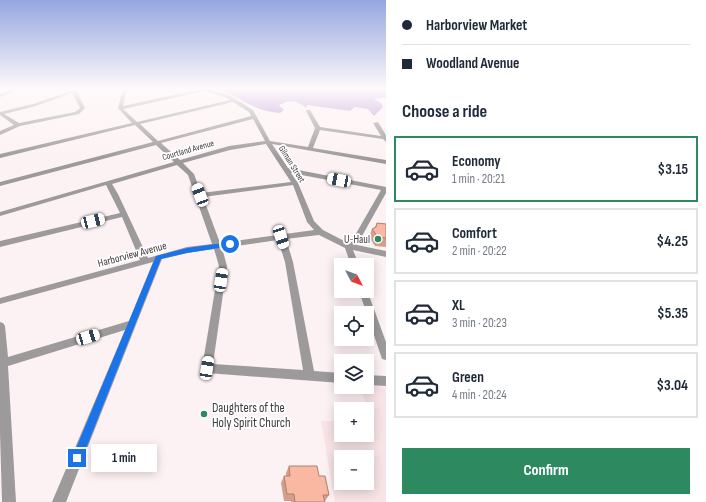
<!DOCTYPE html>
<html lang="en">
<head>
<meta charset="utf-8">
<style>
	:root { --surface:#fff; --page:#f6f6f7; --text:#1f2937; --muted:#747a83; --line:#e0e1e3; --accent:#2c8960 }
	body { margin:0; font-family:"Sofia Sans Condensed",sans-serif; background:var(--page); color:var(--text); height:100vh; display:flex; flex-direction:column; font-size:15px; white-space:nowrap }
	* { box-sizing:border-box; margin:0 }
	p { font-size:13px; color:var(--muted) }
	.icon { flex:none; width:22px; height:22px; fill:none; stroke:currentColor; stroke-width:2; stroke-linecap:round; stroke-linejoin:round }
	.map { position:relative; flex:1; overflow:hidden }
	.panel { display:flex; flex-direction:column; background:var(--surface); width:320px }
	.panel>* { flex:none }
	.banner { display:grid; align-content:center; height:88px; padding:0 16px; background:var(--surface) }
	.needle { width:26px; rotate:131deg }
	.fabs { position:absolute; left:334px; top:258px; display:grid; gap:8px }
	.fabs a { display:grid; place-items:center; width:40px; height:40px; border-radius:0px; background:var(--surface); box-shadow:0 2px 10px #0003; font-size:20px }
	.end { position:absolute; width:18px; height:18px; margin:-9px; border:5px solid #1a73e8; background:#fff; box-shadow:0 0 0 2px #fff }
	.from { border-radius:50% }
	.bubble { position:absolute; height:28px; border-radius:0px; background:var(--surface); box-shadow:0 2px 10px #0003; font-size:13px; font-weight:700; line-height:28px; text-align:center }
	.car { position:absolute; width:12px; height:24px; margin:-12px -6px; border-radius:5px; box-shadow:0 0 3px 1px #0007; background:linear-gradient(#fff 24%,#345 0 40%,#fff 0 76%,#345 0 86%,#fff 0) }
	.banner b { display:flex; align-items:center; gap:14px; height:38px; font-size:15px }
	.banner b+b { border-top:1px solid var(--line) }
	.banner i { width:10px; height:10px; background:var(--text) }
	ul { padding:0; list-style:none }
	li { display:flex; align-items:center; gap:12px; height:66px; margin:0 8px 6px; padding:0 8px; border:2px solid var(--line); border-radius:0px }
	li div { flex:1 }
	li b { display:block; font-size:15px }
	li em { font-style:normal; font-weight:700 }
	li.on { border-color:var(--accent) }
	li>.icon { width:36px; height:36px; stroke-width:1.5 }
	h2 { padding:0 16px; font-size:18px; line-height:48px }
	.action { display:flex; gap:8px; margin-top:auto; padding:8px 16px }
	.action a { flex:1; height:46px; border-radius:0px; background:var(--accent); color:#fff; font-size:16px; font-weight:700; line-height:46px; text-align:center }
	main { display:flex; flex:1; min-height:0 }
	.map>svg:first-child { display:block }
	.built { fill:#f8e4e6; fill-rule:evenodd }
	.water { fill:#b994d5 }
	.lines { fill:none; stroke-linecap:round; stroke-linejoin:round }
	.minor { fill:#9d9a9c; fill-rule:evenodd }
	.wall { fill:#d59e8b }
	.building { fill:#f8b8a2; stroke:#ae8171 }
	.route { fill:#1a73e8 }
	.poi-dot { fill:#2c8960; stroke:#fff; stroke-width:1.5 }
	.labels { text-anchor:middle; stroke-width:3.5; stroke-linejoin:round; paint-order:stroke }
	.far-street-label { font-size:9px; fill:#3f3a3b; stroke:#fff }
	.poi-label { font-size:11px; fill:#3f3a3b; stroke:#fff; text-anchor:end }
	.street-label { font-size:11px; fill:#3f3a3b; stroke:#fff }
	.near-poi-label { font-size:13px; fill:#3f3a3b; stroke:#fff; text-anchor:start }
</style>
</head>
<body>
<main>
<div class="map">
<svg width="386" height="502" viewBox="0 0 386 502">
	<rect width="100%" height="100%" fill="#fdf2f3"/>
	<path class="built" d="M367,385L386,387V502H335L321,421H341V435H367V421L370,420L361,387H367ZM341,457H367V483H341Z"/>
	<path class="water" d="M221,89H383L386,91V97L374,99L382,104L383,107L374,116L368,109L355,107L350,111L307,105L306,108C297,100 290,99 279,105L284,110L280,113C258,112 240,99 221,89Z"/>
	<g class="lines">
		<g class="minor">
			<polygon points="14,89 20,89 0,97 0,94"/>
			<path d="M70,89L76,90L85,108L79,114L20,126L0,135V131L14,125L0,115V112L33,104L71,91ZM72,93L80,108L75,112L19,123L4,114L36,106Z"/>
			<path d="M126,89H131L126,93L123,106L201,89H208L229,95L253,110L270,141L308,147L315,128L306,111V110H310L320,127L381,136L373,123L378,122L386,135V142L383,139L320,130L313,148L386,160V164L272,144L288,168L386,187V193L357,245L386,251V257L353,250L359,265H351L345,248L319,235L286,239L293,262L314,371L341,373V383L207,373L203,371L202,368L219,266L214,249L187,253L162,259L66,502H52L125,330L8,366L16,502H2L0,433V322L3,323L5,326L8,357L129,321L153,262L0,304V298L140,260L122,217L0,247V241L120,213L106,185L0,216V212L174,162L156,145L0,186V182L153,142L135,125L0,158V154L132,123L118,108L122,92ZM205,91L225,97L230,100L137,122L123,109ZM233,102L249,112L251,116L158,141L140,124ZM253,119L265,141L229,146L180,160L161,143ZM266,144L291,182L201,193L194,174L183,163L230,150ZM177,165L188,175L212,244L187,247L148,258L118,194L112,184ZM291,173L381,190L350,244L323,230L314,221L298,183ZM293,185L307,222L314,230L220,243L203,197ZM278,240L285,262L303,370L213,364L227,266L222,248Z"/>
			<polygon points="367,290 386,342 386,360 382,359 381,356 359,291"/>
			<polygon points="367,375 386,376 386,386 367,385"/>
		</g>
	</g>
	<g class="wall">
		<polygon points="377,223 386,224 386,247 375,246 369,237 372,229 375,227"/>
		<polygon points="289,466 319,476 329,495 325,501 325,502 291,502 291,501 284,501 281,483 284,476 286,476 286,473"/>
	</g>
	<g class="building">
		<polygon points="377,223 386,224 386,238 378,237 372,229 376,227"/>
		<polygon points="289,466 317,466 319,476 325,476 329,495 323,495 325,502 295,502 294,494 287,494 284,476 290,476"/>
	</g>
	<linearGradient id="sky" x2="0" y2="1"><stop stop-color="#95a7e0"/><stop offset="0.56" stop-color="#fef9fa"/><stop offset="1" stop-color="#fef9fa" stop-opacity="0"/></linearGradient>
	<rect width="386" height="159" fill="url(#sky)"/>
	<polygon class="route" points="230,242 233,244 232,246 187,253 161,259 81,461 77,463 73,461 72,458 156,256 187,248"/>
	<g class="poi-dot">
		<circle cx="378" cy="239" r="4"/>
		<circle cx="204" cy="414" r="4"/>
	</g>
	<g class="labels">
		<g class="far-street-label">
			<text transform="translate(188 150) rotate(-16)" y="3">Courtland Avenue</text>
			<text transform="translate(292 164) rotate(58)" y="3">Gilman Street</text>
		</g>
		<g class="poi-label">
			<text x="370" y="243">U-Haul</text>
		</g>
		<g class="street-label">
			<text transform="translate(132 254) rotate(-15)" y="4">Harborview Avenue</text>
		</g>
		<g class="near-poi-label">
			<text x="212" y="412">Daughters of the<tspan x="212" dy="15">Holy Spirit Church</tspan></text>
		</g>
	</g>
</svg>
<div class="fabs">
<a><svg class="needle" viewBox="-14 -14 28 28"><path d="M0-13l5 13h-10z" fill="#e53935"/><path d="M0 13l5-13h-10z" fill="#747a83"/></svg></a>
<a><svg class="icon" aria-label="locate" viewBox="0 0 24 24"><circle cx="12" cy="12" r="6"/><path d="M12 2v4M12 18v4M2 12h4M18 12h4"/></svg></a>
<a><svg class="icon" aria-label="layers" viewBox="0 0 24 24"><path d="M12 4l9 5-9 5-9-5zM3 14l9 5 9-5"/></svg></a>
<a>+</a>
<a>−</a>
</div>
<i class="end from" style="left:230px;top:244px"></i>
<i class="end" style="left:77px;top:458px"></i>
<div class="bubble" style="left:91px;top:444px;width:66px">1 min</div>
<i class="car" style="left:339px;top:180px;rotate:281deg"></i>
<i class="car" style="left:200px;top:195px;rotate:339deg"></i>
<i class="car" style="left:93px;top:221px;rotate:76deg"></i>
<i class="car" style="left:281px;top:237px;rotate:162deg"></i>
<i class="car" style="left:221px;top:280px;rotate:9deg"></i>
<i class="car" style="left:88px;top:337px;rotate:73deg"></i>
<i class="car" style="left:207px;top:368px;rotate:9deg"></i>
</div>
<section class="panel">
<div class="banner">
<b><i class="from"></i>Harborview Market</b>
<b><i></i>Woodland Avenue</b>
</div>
<h2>Choose a ride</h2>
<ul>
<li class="on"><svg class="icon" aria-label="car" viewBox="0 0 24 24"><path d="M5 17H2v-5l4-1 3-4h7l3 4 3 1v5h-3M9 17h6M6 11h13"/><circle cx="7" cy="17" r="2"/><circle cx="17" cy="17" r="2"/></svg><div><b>Economy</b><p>1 min · 20:21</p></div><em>$3.15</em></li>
<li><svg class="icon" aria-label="car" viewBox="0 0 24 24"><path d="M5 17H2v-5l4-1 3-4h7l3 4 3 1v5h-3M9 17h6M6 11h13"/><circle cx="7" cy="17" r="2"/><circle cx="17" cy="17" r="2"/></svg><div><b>Comfort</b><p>2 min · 20:22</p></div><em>$4.25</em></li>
<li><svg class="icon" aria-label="car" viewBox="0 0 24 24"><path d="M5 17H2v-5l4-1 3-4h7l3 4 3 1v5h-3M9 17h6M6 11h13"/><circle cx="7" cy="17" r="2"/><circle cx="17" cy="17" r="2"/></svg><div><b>XL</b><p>3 min · 20:23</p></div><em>$5.35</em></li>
<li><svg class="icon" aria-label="car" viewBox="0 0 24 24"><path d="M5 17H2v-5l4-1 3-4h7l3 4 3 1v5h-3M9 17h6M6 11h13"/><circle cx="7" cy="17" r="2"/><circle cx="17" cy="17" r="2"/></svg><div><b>Green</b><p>4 min · 20:24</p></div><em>$3.04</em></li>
</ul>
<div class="action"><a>Confirm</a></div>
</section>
</main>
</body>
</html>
